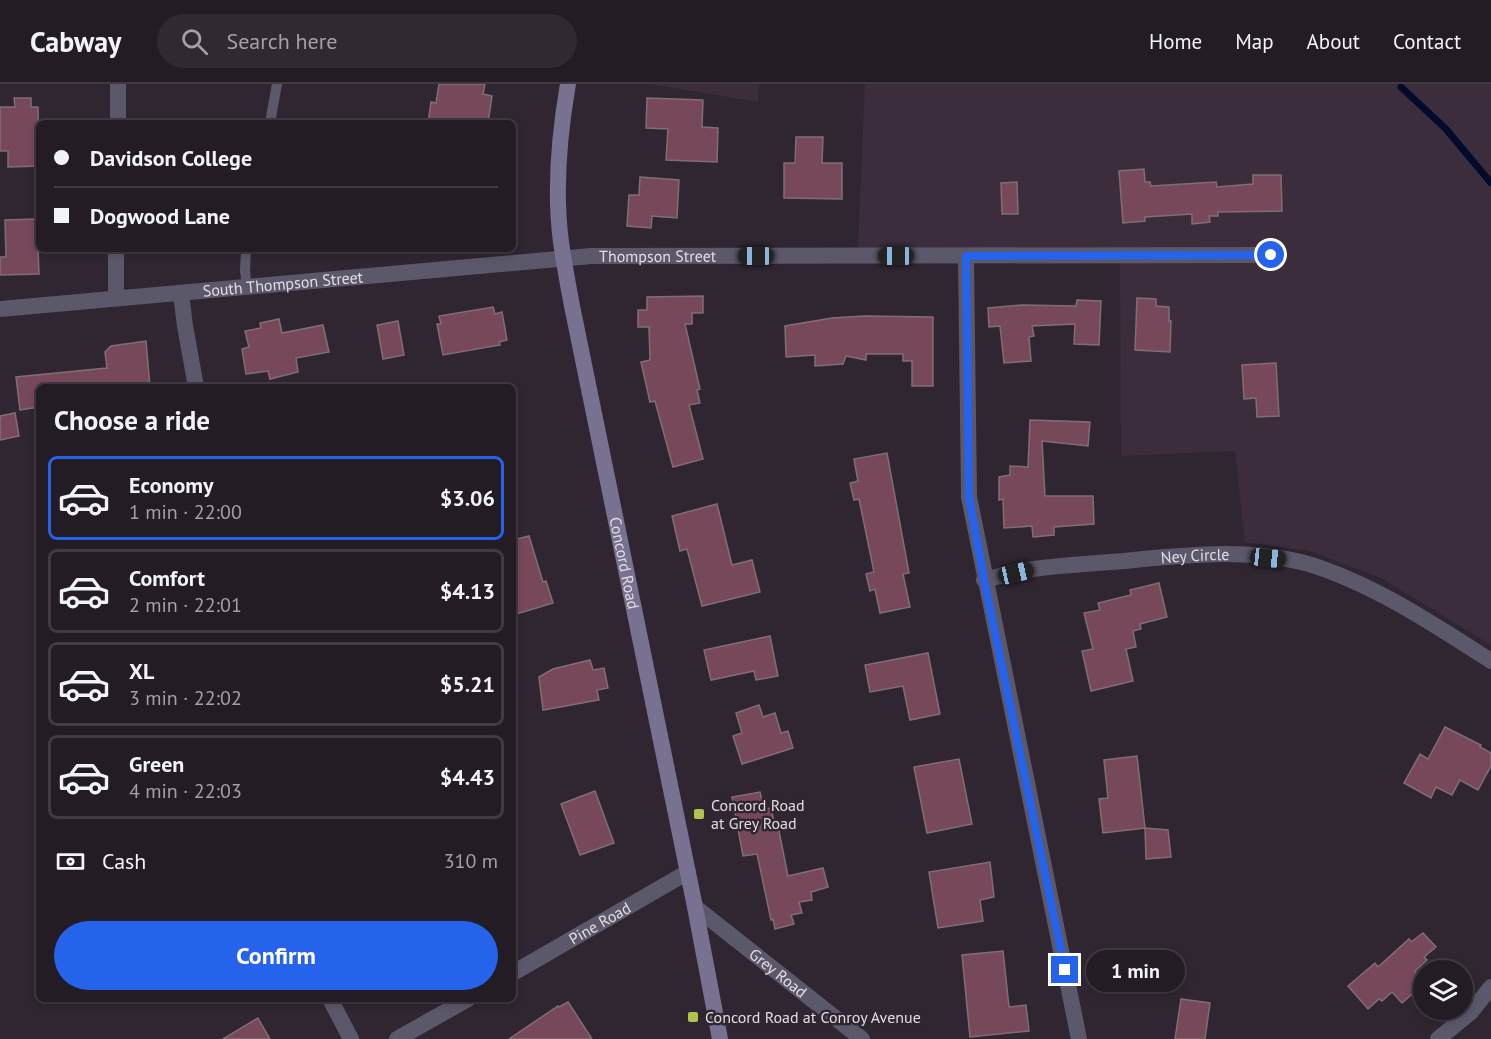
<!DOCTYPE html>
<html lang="en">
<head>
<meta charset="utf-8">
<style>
	:root { --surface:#241c25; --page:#302932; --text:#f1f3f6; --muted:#a3a1a7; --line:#413a42; --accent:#2563eb }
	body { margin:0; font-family:"PT Sans",sans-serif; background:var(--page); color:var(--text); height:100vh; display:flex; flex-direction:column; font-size:22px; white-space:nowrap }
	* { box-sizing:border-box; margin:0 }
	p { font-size:20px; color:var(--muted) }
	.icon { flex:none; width:33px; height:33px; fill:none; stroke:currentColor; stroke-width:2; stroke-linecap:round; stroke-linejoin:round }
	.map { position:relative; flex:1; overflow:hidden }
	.drawer { position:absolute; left:36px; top:300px; width:480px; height:618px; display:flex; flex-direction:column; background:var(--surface); border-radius:9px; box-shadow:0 3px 9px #0003,0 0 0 2px var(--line) }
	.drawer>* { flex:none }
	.hud { position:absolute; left:36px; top:36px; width:480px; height:132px; border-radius:9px; box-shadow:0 3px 9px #0003,0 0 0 2px var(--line); display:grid; align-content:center; height:132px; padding:0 18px; background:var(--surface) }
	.buttons { position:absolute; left:1413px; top:876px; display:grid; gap:12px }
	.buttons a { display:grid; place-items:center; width:60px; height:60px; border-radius:50%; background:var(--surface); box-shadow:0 3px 9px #0003,0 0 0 2px var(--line); font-size:30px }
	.end { position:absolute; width:27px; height:27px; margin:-14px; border:8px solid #2563eb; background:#fff; box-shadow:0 0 0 3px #fff }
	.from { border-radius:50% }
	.bubble { position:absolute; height:42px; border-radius:21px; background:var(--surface); box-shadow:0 3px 9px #0003,0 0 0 2px var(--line); font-size:20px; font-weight:700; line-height:42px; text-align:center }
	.car { position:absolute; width:18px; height:36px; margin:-18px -9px; border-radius:8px; box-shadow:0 0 4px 2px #0007; background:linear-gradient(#222 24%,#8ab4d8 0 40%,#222 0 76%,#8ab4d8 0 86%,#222 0) }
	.hud b { display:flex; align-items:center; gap:21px; height:57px; font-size:22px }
	.hud b+b { border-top:2px solid var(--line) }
	.hud i { width:15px; height:15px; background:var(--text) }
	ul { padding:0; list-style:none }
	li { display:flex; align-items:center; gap:18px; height:84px; margin:0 12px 9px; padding:0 6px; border:3px solid var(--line); border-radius:9px }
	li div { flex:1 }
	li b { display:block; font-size:22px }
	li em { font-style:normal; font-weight:700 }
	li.active { border-color:var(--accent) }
	li>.icon { width:54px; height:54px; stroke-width:1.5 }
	h2 { padding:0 18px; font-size:27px; line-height:72px }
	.pay { display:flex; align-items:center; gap:15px; height:66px; padding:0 18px; font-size:22px }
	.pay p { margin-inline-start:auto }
	.button { display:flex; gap:12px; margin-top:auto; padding:12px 18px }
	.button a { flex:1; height:69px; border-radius:36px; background:var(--accent); color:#fff; font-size:24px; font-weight:700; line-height:69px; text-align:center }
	header { display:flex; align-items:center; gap:36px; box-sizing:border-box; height:84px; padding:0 30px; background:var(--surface); border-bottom:2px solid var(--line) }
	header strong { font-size:28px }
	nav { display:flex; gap:33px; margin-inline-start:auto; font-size:21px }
	.search { width:420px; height:54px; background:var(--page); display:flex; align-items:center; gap:15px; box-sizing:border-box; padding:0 21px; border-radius:33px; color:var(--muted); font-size:22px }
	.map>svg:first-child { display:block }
	.built { fill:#3c2d3d }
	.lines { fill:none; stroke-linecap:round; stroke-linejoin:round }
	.stream { stroke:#020b2b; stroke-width:7 }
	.building { fill:#76485a; stroke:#806e74; stroke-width:1.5 }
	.service { stroke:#5c586b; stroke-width:10 }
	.minor { stroke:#5c586b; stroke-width:16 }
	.secondary { stroke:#78718f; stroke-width:16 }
	.route { stroke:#2563eb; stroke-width:8 }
	.poi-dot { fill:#b2c34c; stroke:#302631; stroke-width:2 }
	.labels { text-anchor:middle; stroke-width:5; stroke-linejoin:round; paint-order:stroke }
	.street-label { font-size:16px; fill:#e2dbe2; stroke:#302631 }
	.poi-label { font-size:16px; fill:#e2dbe2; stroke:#302631; text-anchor:start }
</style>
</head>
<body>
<header>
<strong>Cabway</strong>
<div class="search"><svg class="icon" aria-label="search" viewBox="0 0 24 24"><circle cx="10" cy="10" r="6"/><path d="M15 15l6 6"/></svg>Search here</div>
<nav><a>Home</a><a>Map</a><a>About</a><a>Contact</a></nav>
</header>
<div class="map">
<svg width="1491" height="955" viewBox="0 0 1491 955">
	<rect width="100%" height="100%" fill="#302631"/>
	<g class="built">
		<polygon points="650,0 759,0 758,18"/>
		<polygon points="865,0 1491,0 1491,561 1381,494 1310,467 1245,458 1235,367 1121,372 1120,169 858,164"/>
	</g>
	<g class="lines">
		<polyline class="stream" points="1401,3 1446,45 1491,99"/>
	</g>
	<g class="building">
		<polygon points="439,0 485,0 483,10 492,12 488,39 428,39 431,18 436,19"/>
		<polygon points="14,14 31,14 31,23 38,23 39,82 8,83 8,67 0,67 0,23 15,23"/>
		<polygon points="647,14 703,16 702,43 718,44 717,78 666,76 668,45 646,44"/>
		<polygon points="796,53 823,53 822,79 842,79 842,115 784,114 784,79 795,79"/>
		<polygon points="1144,85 1145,98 1150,98 1151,102 1216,98 1217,103 1253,100 1253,91 1281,91 1282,127 1218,128 1218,132 1209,132 1210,138 1192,140 1192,130 1145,133 1145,137 1123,139 1119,87"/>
		<polygon points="640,93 679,96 677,134 652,132 651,144 627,142 629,111 639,111"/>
		<polygon points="1017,98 1018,130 1002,130 1001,99"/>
		<polygon points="37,135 39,190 0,191 0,173 6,173 5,136"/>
		<polygon points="703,212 703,229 692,229 692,240 685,240 700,305 697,306 700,319 689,321 703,375 673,383 655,317 650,318 641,278 650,276 649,243 638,243 638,226 647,226 647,213"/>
		<polygon points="1137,214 1156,215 1156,222 1169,223 1169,237 1171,237 1170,268 1135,266"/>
		<polygon points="1077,216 1101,217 1099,261 1074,260 1075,240 1032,242 1034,252 1029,253 1031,277 1004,279 1000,242 989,243 988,224 1021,221 1076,222"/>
		<polygon points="493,223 495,230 502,228 507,256 499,258 500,261 443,271 437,240 441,240 439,232"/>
		<polygon points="864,232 933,233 933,302 912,302 912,277 903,277 903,270 866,270 866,276 846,272 843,280 815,282 815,271 786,273 785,242 832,234"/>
		<polygon points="279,235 282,249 323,241 329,268 296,274 298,288 270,295 268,287 246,290 242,265 249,263 245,247 261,244 260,239"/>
		<polygon points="398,237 404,271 383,275 377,241"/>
		<polygon points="146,257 150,303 39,303 39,323 20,326 16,293 107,284 105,268 111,262"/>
		<polygon points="1276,279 1279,332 1257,333 1256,314 1244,315 1242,281"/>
		<polygon points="15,329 19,352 0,356 0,332"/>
		<polygon points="1030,336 1090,338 1088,362 1042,357 1045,412 1093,412 1094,440 1054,443 1054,451 1033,453 1032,442 1004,444 1003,415 999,416 999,393 1010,391 1010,382 1028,383"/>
		<polygon points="887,369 909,489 903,490 910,523 880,529 875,505 870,507 866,490 874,488 859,415 854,416 850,399 858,397 854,375"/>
		<polygon points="717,420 732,481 752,476 760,508 702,522 687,465 680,467 672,432"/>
		<polygon points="529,452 543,498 546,497 553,519 513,531 513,456"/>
		<polygon points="1159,499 1167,533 1140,540 1141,545 1133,547 1136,563 1126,565 1133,597 1091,607 1082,567 1093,565 1084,529 1100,526 1098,519 1131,511 1130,506"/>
		<polygon points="770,552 778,592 756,596 754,587 711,596 704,566"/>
		<polygon points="928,569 940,630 910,636 903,602 870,608 865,581"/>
		<polygon points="590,576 593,586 604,584 608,604 597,606 599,616 543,626 539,593 553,585"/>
		<polygon points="759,621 763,633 775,629 781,649 788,647 793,664 742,680 733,652 742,649 736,629"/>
		<polygon points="1445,643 1481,661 1480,663 1491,669 1491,682 1478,706 1460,696 1452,711 1436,703 1431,714 1404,699 1420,670 1428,675"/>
		<polygon points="1137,672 1145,744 1103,749 1099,715 1108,714 1104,676"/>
		<polygon points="959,675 972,740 927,749 914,683"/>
		<polygon points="595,707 614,759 580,771 561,720"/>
		<polygon points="760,708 764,725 771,724 775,743 778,742 788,792 823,784 828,803 811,808 812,816 799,818 802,829 791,831 794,840 775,845 773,835 771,836 757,770 743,772 732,713"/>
		<polygon points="1145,744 1168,746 1171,773 1146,775"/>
		<polygon points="990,778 994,813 980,816 983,837 938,844 929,788"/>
		<polygon points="1423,849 1436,863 1424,873 1427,876 1415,887 1424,897 1424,900 1402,919 1392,908 1382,917 1379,915 1368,925 1348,902 1375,879 1378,883 1409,855 1411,858"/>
		<polygon points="1003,867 1009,923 1026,921 1029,947 970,953 962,871"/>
		<polygon points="1181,915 1210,919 1205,955 1175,955"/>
		<polygon points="568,918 592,955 509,955 558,922 559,923"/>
		<polygon points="258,934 270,955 223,955"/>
	</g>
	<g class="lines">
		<g class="service">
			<polyline points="270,39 277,0"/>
			<polyline points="246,165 245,187 247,203"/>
		</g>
		<g class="minor">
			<polyline points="118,39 118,0"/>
			<polyline points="966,172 969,413 1079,955"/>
			<polyline points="181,209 185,242 196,303"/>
			<polyline points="116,214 116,165"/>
			<path id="s1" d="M0,225L591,172L1271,171"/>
			<path id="s2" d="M984,496C1001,492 1017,487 1033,485C1063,481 1094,479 1124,477C1185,471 1256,463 1315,482C1378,503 1435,541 1491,577"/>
			<path id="s3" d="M695,823L862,955"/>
			<path id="s4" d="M513,889L688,788"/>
			<polyline points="330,915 351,955"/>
			<polyline points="397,955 468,915"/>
			<polyline points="1438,955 1471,928 1491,903"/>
		</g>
		<path class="secondary" id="s5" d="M568,0C559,52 554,105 561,158C564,179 568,201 572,222L695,823L720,955"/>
	</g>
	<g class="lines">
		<polyline class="route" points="1065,886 984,496 969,413 966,172 1271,171"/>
	</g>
	<g class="poi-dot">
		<rect x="693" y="724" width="12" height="12" rx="3"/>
		<rect x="687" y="927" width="12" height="12" rx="3"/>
	</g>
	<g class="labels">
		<g class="street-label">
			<text dy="6" stroke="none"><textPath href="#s1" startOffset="660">Thompson Street</textPath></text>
			<text dy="6" stroke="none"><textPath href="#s1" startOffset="284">South Thompson Street</textPath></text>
			<text dy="6" stroke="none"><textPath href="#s2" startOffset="213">Ney Circle</textPath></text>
			<text dy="6" stroke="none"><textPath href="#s5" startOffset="486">Concord Road</textPath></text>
			<text dy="6" stroke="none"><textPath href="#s4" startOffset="100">Pine Road</textPath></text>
			<text dy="6" stroke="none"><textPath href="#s3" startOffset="106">Grey Road</textPath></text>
		</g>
		<g class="poi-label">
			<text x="711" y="727">Concord Road<tspan x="711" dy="18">at Grey Road</tspan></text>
			<text x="705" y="939">Concord Road at Conroy Avenue</text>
		</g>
	</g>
</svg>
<div class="buttons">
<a><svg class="icon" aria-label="layers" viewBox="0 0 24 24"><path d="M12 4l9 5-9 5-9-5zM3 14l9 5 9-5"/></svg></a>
</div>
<i class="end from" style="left:1271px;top:171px"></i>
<i class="end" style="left:1065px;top:886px"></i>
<div class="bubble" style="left:1086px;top:866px;width:99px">1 min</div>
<i class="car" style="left:756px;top:172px;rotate:270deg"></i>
<i class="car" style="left:896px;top:172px;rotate:270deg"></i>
<i class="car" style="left:1268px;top:474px;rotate:96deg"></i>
<i class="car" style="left:1016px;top:489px;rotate:77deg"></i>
<div class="hud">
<b><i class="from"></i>Davidson College</b>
<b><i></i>Dogwood Lane</b>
</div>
<section class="drawer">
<h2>Choose a ride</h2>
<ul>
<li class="active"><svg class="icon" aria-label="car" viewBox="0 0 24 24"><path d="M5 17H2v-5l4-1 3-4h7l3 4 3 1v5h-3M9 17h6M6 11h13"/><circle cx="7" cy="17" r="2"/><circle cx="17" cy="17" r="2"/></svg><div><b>Economy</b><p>1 min · 22:00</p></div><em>$3.06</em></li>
<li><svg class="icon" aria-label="car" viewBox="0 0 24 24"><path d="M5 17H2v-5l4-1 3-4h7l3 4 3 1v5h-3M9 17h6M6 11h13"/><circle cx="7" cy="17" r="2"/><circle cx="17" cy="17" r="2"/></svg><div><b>Comfort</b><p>2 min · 22:01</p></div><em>$4.13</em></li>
<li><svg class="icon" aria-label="car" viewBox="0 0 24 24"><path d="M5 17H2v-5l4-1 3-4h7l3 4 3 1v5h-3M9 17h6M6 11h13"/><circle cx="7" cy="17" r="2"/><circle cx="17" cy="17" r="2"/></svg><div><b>XL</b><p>3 min · 22:02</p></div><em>$5.21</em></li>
<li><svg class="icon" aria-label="car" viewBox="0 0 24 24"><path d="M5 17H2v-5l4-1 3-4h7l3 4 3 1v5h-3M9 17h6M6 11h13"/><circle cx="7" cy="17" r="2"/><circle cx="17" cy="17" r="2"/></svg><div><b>Green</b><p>4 min · 22:03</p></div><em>$4.43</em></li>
</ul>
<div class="pay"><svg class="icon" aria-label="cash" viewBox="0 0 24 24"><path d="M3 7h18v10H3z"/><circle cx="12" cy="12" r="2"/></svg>Cash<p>310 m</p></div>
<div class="button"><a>Confirm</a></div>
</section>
</div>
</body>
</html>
